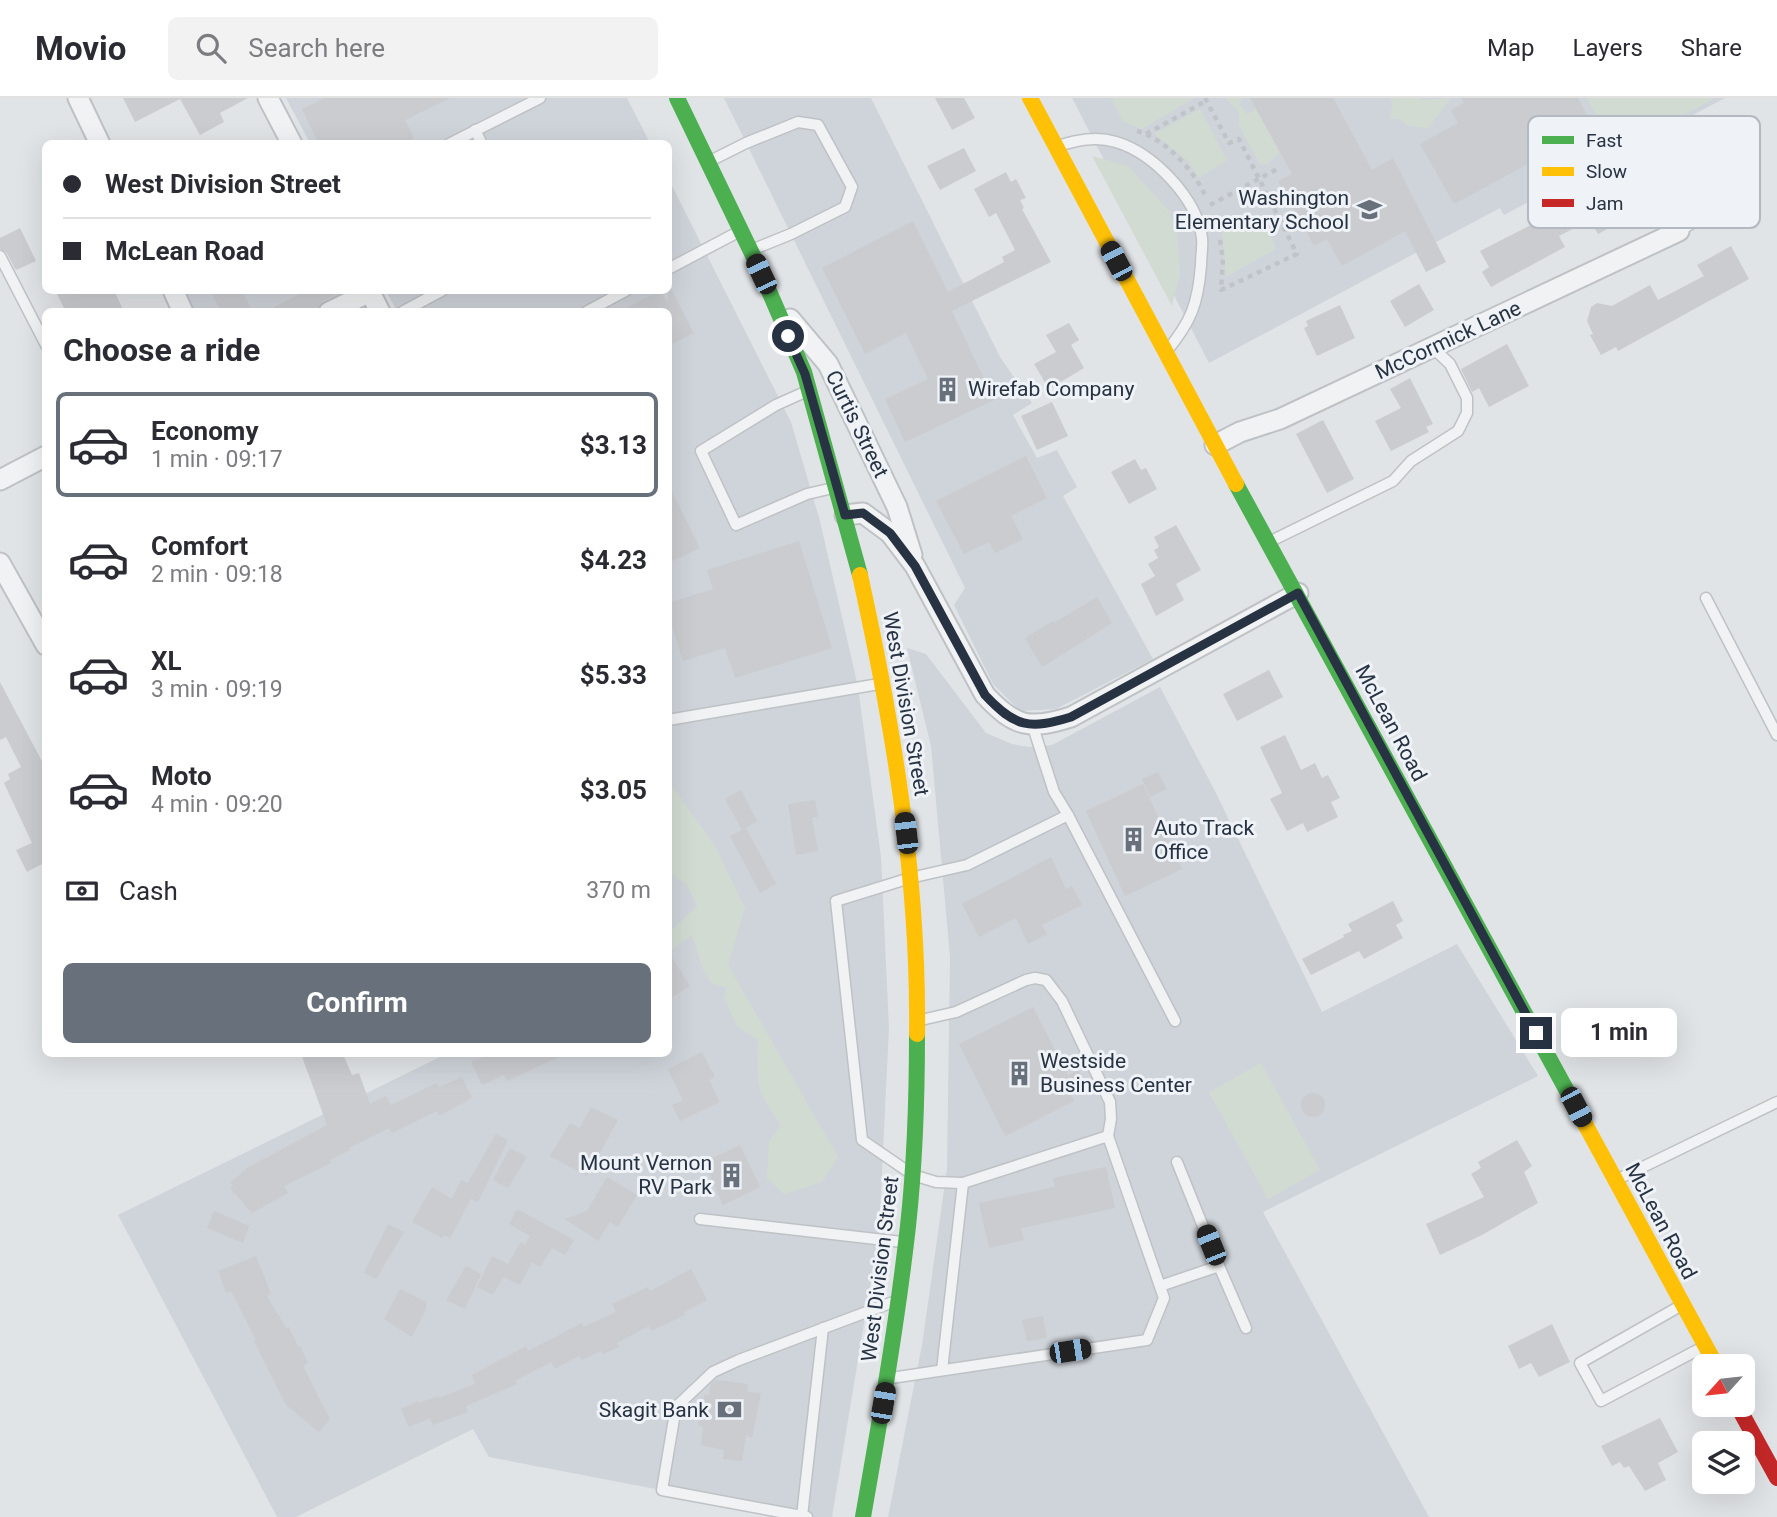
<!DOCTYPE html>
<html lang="en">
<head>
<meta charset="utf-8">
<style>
	:root { --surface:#fff; --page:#f2f2f3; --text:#2b2b33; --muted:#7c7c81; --line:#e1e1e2; --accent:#68707c }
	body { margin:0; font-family:Roboto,sans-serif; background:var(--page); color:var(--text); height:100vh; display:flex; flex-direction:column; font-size:26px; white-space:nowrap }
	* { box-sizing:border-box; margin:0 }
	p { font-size:23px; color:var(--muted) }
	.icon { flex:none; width:38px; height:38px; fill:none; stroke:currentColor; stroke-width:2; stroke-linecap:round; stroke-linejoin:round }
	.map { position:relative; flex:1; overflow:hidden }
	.drawer { position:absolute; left:42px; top:210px; width:630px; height:749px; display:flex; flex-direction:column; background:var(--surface); border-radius:10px; box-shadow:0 7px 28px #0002 }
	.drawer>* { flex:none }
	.banner { position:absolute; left:42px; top:42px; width:630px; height:154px; border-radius:10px; box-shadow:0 7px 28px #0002; display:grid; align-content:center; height:154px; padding:0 21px; background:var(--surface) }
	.needle { width:46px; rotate:243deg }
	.tools { position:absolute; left:1692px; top:1256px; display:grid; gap:14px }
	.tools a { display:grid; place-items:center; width:63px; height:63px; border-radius:10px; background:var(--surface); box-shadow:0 7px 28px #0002; font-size:35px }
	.end { position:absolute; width:32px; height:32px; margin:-16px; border:9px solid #273242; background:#fff; box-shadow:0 0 0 4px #fff }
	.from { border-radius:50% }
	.bubble { position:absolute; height:49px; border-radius:10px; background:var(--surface); box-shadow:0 7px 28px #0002; font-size:23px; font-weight:700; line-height:49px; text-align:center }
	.car { position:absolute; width:21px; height:42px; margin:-21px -10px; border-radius:9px; box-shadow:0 0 5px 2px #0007; background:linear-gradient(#222 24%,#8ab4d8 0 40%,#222 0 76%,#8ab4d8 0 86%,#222 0) }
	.banner b { display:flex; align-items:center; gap:24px; height:66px; font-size:26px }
	.banner b+b { border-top:2px solid var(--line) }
	.banner i { width:18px; height:18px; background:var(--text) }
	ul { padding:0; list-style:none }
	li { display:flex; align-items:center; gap:21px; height:105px; margin:0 14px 10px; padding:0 7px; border:4px solid transparent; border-radius:10px }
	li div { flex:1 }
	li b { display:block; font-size:26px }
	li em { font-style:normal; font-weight:700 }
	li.active { border-color:var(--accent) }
	li>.icon { width:63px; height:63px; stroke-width:1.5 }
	h2 { padding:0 21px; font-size:32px; line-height:84px }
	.pay { display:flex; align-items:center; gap:18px; height:77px; padding:0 21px; font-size:26px }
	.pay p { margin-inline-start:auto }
	.cta { display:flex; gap:14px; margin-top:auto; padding:14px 21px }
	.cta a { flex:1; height:80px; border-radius:10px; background:var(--accent); color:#fff; font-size:28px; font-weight:700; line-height:80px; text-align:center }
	header { display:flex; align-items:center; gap:42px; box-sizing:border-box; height:98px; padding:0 35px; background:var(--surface); border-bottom:2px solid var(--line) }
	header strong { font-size:33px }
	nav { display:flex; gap:38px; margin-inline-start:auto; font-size:24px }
	.search { width:490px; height:63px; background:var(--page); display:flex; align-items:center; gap:18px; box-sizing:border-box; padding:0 24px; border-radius:10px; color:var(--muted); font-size:26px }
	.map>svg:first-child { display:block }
	.built { fill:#cfd4da }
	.green { fill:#d2dbd2 }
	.building { fill:#cacccf }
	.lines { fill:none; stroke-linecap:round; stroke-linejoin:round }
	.lane-casing { stroke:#bfc2c5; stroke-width:13 }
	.street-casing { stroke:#bfc2c5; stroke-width:23 }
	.path { stroke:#c0c3c7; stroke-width:4.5; stroke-dasharray:5 5; stroke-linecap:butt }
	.lane { stroke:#f1f2f3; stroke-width:10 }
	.street { stroke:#f1f2f3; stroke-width:19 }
	.fast { stroke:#4caf50; stroke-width:16 }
	.slow { stroke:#ffc107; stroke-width:16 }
	.jam { stroke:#c62828; stroke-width:16 }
	.route { stroke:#273242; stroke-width:9 }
	.labels { text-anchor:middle; stroke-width:6; stroke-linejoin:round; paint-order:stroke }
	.poi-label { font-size:21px; fill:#273242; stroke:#eff3f7; text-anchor:end }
	.street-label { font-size:21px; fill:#273242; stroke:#eff3f7 }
	.key { fill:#eff3f7; stroke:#b3b9c1; stroke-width:2 }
	.key-label { font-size:19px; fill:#273242 }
</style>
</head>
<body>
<header>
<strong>Movio</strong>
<div class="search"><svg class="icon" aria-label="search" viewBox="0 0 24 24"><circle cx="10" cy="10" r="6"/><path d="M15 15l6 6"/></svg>Search here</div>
<nav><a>Map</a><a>Layers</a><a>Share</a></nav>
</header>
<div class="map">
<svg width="1777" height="1419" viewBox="0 0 1777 1419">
	<rect width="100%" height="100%" fill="#e1e4e7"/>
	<g class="built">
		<polygon points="286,0 627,0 650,45 310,45"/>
		<polygon points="724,0 871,0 1000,259 1032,305 1013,317 1037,360 1057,352 1077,389 1063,398 1153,561 1056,611 1020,613 993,586 954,507 965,490"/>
		<polygon points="1072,0 1725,0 1504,117 1500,110 1209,265"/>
		<polygon points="669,82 791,324 820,423 858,589 881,759 889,930 879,1135 832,1419 802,1419 489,1359 473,1331 296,1419 277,1419 118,1117 446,956 668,956 668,214 397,213 386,193 668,192"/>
		<polygon points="345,192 347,197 316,213 192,214 181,193"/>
		<polygon points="907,550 926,556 986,635 1012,646 1029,649 1052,647 1160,589 1216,695 1322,914 1457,846 1538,978 1263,1114 1429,1419 888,1419 922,1247 947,1071 950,859 931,648"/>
	</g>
	<g class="green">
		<polygon points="1111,0 1193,0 1193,1 1142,31 1122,23"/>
		<polygon points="1226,0 1243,0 1239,5 1247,16 1256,11 1280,54 1267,66 1261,66 1258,63 1239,27 1239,14"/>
		<polygon points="1389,0 1421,0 1422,2 1451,0 1428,30 1408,28 1399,21 1389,21 1393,5"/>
		<polygon points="1587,0 1715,0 1616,53"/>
		<polygon points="1200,11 1227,62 1199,80 1189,64 1154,36"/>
		<polygon points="1092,58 1128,68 1169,113 1177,135 1180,175 1172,208"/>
		<polygon points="1245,120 1257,134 1263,129 1268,130 1276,151 1226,179 1222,133"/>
		<path d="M669,684L715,748L745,810L728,867L838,1059L822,1084L784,1096L767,1080L769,1044L781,1027C755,992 757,985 758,942L737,928L724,900L727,890L711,885L703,871L692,837L669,854V831H673L697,808L687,787L671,776L669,771Z"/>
		<polygon points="1261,965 1320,1072 1268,1101 1209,994"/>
	</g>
	<g class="building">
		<polygon points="123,0 248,0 220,15 224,24 200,37 180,1 135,24"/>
		<polygon points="325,0 450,0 405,22 414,40 402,46 319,46 302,11"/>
		<polygon points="935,0 964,0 975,20 952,32"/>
		<polygon points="1250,0 1333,0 1372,72 1393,60 1446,164 1426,174 1405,133 1342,168 1327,141 1314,148 1278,83 1292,76"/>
		<polygon points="1461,0 1578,0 1594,30 1454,106 1420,46 1458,25 1451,12 1464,5"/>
		<polygon points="964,50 976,73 940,92 927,68"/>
		<polygon points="1006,74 1011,84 1016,81 1026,100 1020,102 1024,110 1022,111 1051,164 952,213 994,302 905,344 885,301 928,281 906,235 865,256 822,170 913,123 948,194 1004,164 1002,159 1015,152 996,115 989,119 974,91"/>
		<polygon points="1600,95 1617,126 1598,136 1590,122 1559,138 1565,149 1491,189 1482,174 1489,169 1480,153 1560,112 1562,116"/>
		<polygon points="20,130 36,163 16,172 6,154 0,151 0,140"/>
		<polygon points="1731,148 1749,181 1618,253 1616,249 1601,257 1590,237 1593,236 1587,223 1591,209 1597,205 1612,208 1650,187 1658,202 1704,178 1697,167"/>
		<polygon points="668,185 694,235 668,248 668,214 619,214 661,192 668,206"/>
		<polygon points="1419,186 1434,212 1405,229 1390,203"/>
		<polygon points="55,192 114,192 124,214 66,214"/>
		<polygon points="210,192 242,192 252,214 221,214"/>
		<polygon points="307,192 345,192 323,203 317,214 265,214"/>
		<polygon points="1340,207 1355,240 1317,258 1304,230 1308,228 1306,223"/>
		<polygon points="1069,225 1079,242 1071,247 1084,270 1049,291 1034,266 1056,254 1046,237"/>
		<polygon points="1507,246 1529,288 1489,309 1479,290 1472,294 1461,271"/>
		<polygon points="1410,280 1433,326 1426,329 1429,334 1391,353 1375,323 1401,310 1390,291"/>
		<polygon points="1052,304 1068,338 1037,352 1021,318"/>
		<polygon points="1323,322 1354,381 1327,395 1296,336"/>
		<polygon points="1026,358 1047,400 1011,418 1023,441 995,455 989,444 964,456 936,403"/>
		<polygon points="1135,361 1141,372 1146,370 1157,391 1129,406 1111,374"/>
		<polygon points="668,386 700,450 668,465"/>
		<polygon points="1176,427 1201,472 1176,486 1184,502 1156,518 1141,486 1155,478 1148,466 1158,460 1154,452 1159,449 1154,439"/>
		<polygon points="799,443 832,550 735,580 725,550 683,563 668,515 668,505 713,491 707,472"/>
		<polygon points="1097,499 1112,525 1042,569 1025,540 1053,523 1054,525"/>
		<polygon points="1269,572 1283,599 1237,623 1223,596"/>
		<polygon points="0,584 46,671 46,773 42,766 27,774 16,752 32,745 4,685 10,681 8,676 21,669 6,639 0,642"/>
		<polygon points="1285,637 1301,672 1315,665 1322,680 1328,677 1340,700 1331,704 1338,719 1307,734 1303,725 1287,733 1270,701 1282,695 1260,649"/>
		<polygon points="1158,674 1167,691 1150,699 1142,681"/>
		<polygon points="1143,686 1182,771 1125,798 1086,713"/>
		<polygon points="741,692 757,723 742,732 725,701"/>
		<polygon points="815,702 818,719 812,720 818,753 796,757 788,706"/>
		<polygon points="746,730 776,786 760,795 730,738"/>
		<polygon points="1051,759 1066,791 1072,788 1082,807 1042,827 1047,836 1028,846 1016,820 979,839 962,806"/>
		<polygon points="1393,803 1403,823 1396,827 1403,840 1364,861 1359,853 1311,877 1302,861 1344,839 1343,837 1352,833 1348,826"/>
		<polygon points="668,853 690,888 668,902"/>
		<polygon points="1033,909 1068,977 1078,972 1086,989 1071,996 1074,1003 1005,1038 959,946"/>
		<polygon points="702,954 715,979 709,982 720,1004 680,1023 672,1007 683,1003 668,971"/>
		<polygon points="301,956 343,956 352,977 359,975 370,1006 386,998 391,1007 437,985 439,989 462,979 472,1000 439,1018 437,1013 392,1035 389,1030 349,1050 350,1052 330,1062 331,1065 284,1088 288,1095 252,1115 230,1090 233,1088 230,1085 247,1070 327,1027"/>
		<polygon points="492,956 565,956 507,983 504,977 482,987 471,964"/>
		<circle cx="1313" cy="1007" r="12"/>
		<polygon points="591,1009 618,1022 587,1078 550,1058 570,1025 580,1030"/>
		<polygon points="496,1036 508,1042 478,1104 471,1101 450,1140 444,1137 442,1140 412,1124 432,1089 452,1101 461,1082 468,1085"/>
		<polygon points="1517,1042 1532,1068 1524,1074 1538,1105 1482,1137 1440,1157 1426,1126 1484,1099 1471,1076 1481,1070 1478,1064"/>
		<polygon points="740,1047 760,1089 723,1107 704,1064"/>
		<polygon points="510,1050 527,1059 508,1090 493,1082"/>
		<polygon points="1106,1069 1115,1110 1021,1130 1024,1142 989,1150 979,1105 1055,1089 1053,1080"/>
		<polygon points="607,1079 637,1097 618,1129 610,1124 598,1143 565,1121 587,1113"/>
		<polygon points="517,1111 574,1142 565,1157 552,1150 540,1169 532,1164 520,1187 503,1179 493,1197 477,1189 492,1158 508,1166 521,1144 525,1147 530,1138 509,1126"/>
		<polygon points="214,1113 249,1128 243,1145 207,1130"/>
		<polygon points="388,1126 404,1134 376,1181 364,1175"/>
		<polygon points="256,1158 271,1196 267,1198 286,1230 289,1229 298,1249 300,1248 308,1265 303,1268 330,1321 319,1334 286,1307 254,1243 256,1242 231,1193 226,1195 218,1173"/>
		<polygon points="466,1168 481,1176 465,1211 446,1202"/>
		<polygon points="691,1171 707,1202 684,1214 685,1217 651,1233 649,1228 617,1245 619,1249 603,1256 601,1253 582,1262 579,1258 555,1271 551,1264 515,1283 517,1286 466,1308 468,1314 433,1327 430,1320 409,1329 401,1311 418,1303 419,1305 438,1298 439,1300 475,1286 472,1277 526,1248 528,1253 582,1225 583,1229 616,1214 612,1206 648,1189 650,1193"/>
		<polygon points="400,1191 426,1204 426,1211 412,1239 384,1221"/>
		<polygon points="1043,1218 1047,1240 1027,1243 1022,1222"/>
		<polygon points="1552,1226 1570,1264 1539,1279 1531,1265 1519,1271 1508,1248"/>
		<polygon points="716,1282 748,1286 747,1294 761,1295 752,1340 746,1337 742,1363 723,1361 724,1352 701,1347 703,1329 698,1327 704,1297 709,1297 711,1286"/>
		<polygon points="1660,1320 1678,1354 1658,1365 1666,1382 1645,1393 1629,1368 1624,1370 1620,1364 1612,1368 1601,1348"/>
	</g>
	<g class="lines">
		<defs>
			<g id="lane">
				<polyline points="475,32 482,46"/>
				<polyline points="449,46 540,0"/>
				<path d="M1058,48C1077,42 1096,38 1116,44C1153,55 1197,100 1202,140C1203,148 1201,158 1201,167C1198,206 1191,224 1166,254"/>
				<polyline points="712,62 746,45 798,24 818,27 852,89 845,109 791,136 754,151"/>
				<polyline points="1679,133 1751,91"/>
				<polyline points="0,158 46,247"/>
				<polyline points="668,171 740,133"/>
				<polyline points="402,214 443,192"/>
				<polyline points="586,214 627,192"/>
				<polyline points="805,294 776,307 701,353 736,427 807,396 833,390"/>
				<polyline points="1269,444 1393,383 1411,363 1458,333 1467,315 1467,300 1450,266 1432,249"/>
				<polyline points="1706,500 1777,637"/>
				<polyline points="668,622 879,586"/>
				<polyline points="1032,626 1054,694 1068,717"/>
				<polyline points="921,922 956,914 1026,882 1035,880 1046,882 1062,903 1110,1004 1111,1021 1108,1038"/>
				<polyline points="1616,1082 1777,1004"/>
				<polyline points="963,1085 936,1084 913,1077 862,1042 836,803 910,780 967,767 1068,717 1175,923"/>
				<polyline points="700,1121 902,1144"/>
				<polyline points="1219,1168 1246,1230"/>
				<polyline points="1160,1188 1219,1168 1177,1064"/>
				<polyline points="1682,1207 1580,1265 1601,1303 1705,1248"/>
				<polyline points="891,1280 1147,1242 1164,1200 1108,1038 963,1085 942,1272"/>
				<polyline points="802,1418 823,1230"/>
				<polyline points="807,1419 662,1392 676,1309 713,1274 739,1262 893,1204"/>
			</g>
			<g id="street">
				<polyline points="78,0 100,46"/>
				<polyline points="268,0 292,46"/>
				<polyline points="173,192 183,214"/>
				<polyline points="369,192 380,214"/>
				<polyline points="329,214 370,194"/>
				<polyline points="790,221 828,266 897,409 912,457"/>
				<polyline points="1215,347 1240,334 1280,321 1679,133"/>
				<polyline points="0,382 46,358"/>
				<path d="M845,417L863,415L890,435L915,468L985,597C1015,629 1029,632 1071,619L1298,495"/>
				<polyline points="0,465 46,547"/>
			</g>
		</defs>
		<use href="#lane" class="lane-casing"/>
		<use href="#street" class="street-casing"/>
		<g class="path">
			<polyline points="1205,0 1229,45 1239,41 1297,156 1221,192 1223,161 1220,142"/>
			<path d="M1137,33C1166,42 1192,70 1205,97"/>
			<polyline points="1146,36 1206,3"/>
			<polyline points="1210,107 1279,70"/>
		</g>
		<use href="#lane" class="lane"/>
		<use href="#street" class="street"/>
		<g class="fast">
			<polyline points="677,0 759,170 804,274 860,477"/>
			<polyline points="1236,386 1585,1026"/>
			<path d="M863,1419C880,1322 897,1226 908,1128C915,1064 917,1000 917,936"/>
		</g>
		<g class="slow">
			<polyline points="1030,0 1236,386"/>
			<path d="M860,477C893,627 919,781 917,936"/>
			<polyline points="1585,1026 1717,1269"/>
		</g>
		<polyline class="jam" points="1737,1307 1777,1380"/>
	</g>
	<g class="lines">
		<path class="route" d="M788,238L805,276L845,417L863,415L890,435L915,468L985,597C1015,629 1029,632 1071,619L1298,495L1536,935"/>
	</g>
	<defs>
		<symbol id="school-bare" viewBox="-9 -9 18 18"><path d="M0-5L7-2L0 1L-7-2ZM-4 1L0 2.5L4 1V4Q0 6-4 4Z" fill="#68707c" stroke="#eff3f7" stroke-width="2.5" paint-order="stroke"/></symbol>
		<symbol id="building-bare" viewBox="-9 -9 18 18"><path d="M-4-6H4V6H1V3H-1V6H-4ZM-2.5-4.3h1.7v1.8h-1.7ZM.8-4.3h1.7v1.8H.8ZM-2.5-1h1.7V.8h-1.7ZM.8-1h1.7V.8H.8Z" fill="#68707c" stroke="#eff3f7" stroke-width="2.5" paint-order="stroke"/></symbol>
		<symbol id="bank-bare" viewBox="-9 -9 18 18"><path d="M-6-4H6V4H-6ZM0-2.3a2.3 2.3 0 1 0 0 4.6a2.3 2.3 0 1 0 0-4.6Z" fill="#68707c" stroke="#eff3f7" stroke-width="2.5" paint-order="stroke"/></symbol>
	</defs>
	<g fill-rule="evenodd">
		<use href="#school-bare" x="1352" y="94" width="35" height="35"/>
		<use href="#building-bare" x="930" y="274" width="35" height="35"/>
		<use href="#building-bare" x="1116" y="724" width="35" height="35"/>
		<use href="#building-bare" x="1002" y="958" width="35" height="35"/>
		<use href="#building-bare" x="714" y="1060" width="35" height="35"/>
		<use href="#bank-bare" x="712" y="1294" width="35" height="35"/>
	</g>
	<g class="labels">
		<g class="poi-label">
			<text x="1349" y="107">Washington<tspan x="1349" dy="24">Elementary School</tspan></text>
			<text x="968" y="298" text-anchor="start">Wirefab Company</text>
			<text x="1154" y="737" text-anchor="start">Auto Track<tspan x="1154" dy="24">Office</tspan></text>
			<text x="1040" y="970" text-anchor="start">Westside<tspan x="1040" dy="24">Business Center</tspan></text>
			<text x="712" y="1072">Mount Vernon<tspan x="712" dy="24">RV Park</tspan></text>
			<text x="709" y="1319">Skagit Bank</text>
		</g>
		<g class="street-label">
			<text transform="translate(1448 242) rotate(-25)" y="7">McCormick Lane</text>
			<text transform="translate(857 326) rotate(64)" y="7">Curtis Street</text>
			<text transform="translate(906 606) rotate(80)" y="7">West Division Street</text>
			<text transform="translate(1391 625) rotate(62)" y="7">McLean Road</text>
			<text transform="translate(1661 1123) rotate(62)" y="7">McLean Road</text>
			<text transform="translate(880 1171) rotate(-83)" y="7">West Division Street</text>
		</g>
	</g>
	<rect x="1528" y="18" width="232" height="112" rx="10" class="key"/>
	<rect x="1542" y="38" width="32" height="8" fill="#4caf50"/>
	<rect x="1542" y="69" width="32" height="9" fill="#ffc107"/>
	<rect x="1542" y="101" width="32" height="8" fill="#c62828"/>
	<g class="key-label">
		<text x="1586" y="49">Fast</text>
		<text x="1586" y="80">Slow</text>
		<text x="1586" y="112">Jam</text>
	</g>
</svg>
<div class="tools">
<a><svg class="needle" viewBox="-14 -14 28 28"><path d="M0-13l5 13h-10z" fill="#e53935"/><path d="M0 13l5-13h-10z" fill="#7c7c81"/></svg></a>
<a><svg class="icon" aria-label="layers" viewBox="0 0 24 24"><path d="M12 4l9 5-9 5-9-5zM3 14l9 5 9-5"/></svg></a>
</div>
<i class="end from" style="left:788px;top:238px"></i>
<i class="end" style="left:1536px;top:935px"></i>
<div class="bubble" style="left:1561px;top:910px;width:116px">1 min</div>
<i class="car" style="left:1116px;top:163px;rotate:332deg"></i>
<i class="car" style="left:761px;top:176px;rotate:335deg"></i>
<i class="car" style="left:906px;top:735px;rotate:353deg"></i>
<i class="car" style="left:1576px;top:1009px;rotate:152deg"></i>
<i class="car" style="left:1211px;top:1147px;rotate:338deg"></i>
<i class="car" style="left:1070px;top:1253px;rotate:81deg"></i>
<i class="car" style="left:883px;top:1305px;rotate:10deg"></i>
<div class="banner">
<b><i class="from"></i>West Division Street</b>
<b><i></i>McLean Road</b>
</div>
<section class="drawer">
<h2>Choose a ride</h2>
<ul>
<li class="active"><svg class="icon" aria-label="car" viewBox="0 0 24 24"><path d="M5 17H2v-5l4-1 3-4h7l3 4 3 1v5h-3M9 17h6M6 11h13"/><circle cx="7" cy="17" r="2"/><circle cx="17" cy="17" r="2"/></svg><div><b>Economy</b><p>1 min · 09:17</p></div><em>$3.13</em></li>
<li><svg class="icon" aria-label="car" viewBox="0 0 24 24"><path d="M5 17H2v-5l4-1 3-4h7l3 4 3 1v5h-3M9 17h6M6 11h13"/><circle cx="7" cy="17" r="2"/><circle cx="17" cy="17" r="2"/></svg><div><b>Comfort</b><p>2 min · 09:18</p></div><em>$4.23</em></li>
<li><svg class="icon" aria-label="car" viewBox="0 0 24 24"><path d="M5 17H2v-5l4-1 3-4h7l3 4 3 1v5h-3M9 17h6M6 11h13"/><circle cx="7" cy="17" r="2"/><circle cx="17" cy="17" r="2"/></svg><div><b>XL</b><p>3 min · 09:19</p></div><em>$5.33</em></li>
<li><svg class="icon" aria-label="car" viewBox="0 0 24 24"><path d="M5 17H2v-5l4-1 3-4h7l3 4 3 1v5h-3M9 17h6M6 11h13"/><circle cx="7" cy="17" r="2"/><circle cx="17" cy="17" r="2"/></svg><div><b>Moto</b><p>4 min · 09:20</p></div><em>$3.05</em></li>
</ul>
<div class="pay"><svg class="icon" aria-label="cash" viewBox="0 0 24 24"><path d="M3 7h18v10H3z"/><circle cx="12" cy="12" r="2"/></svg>Cash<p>370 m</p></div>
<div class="cta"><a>Confirm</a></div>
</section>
</div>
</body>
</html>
